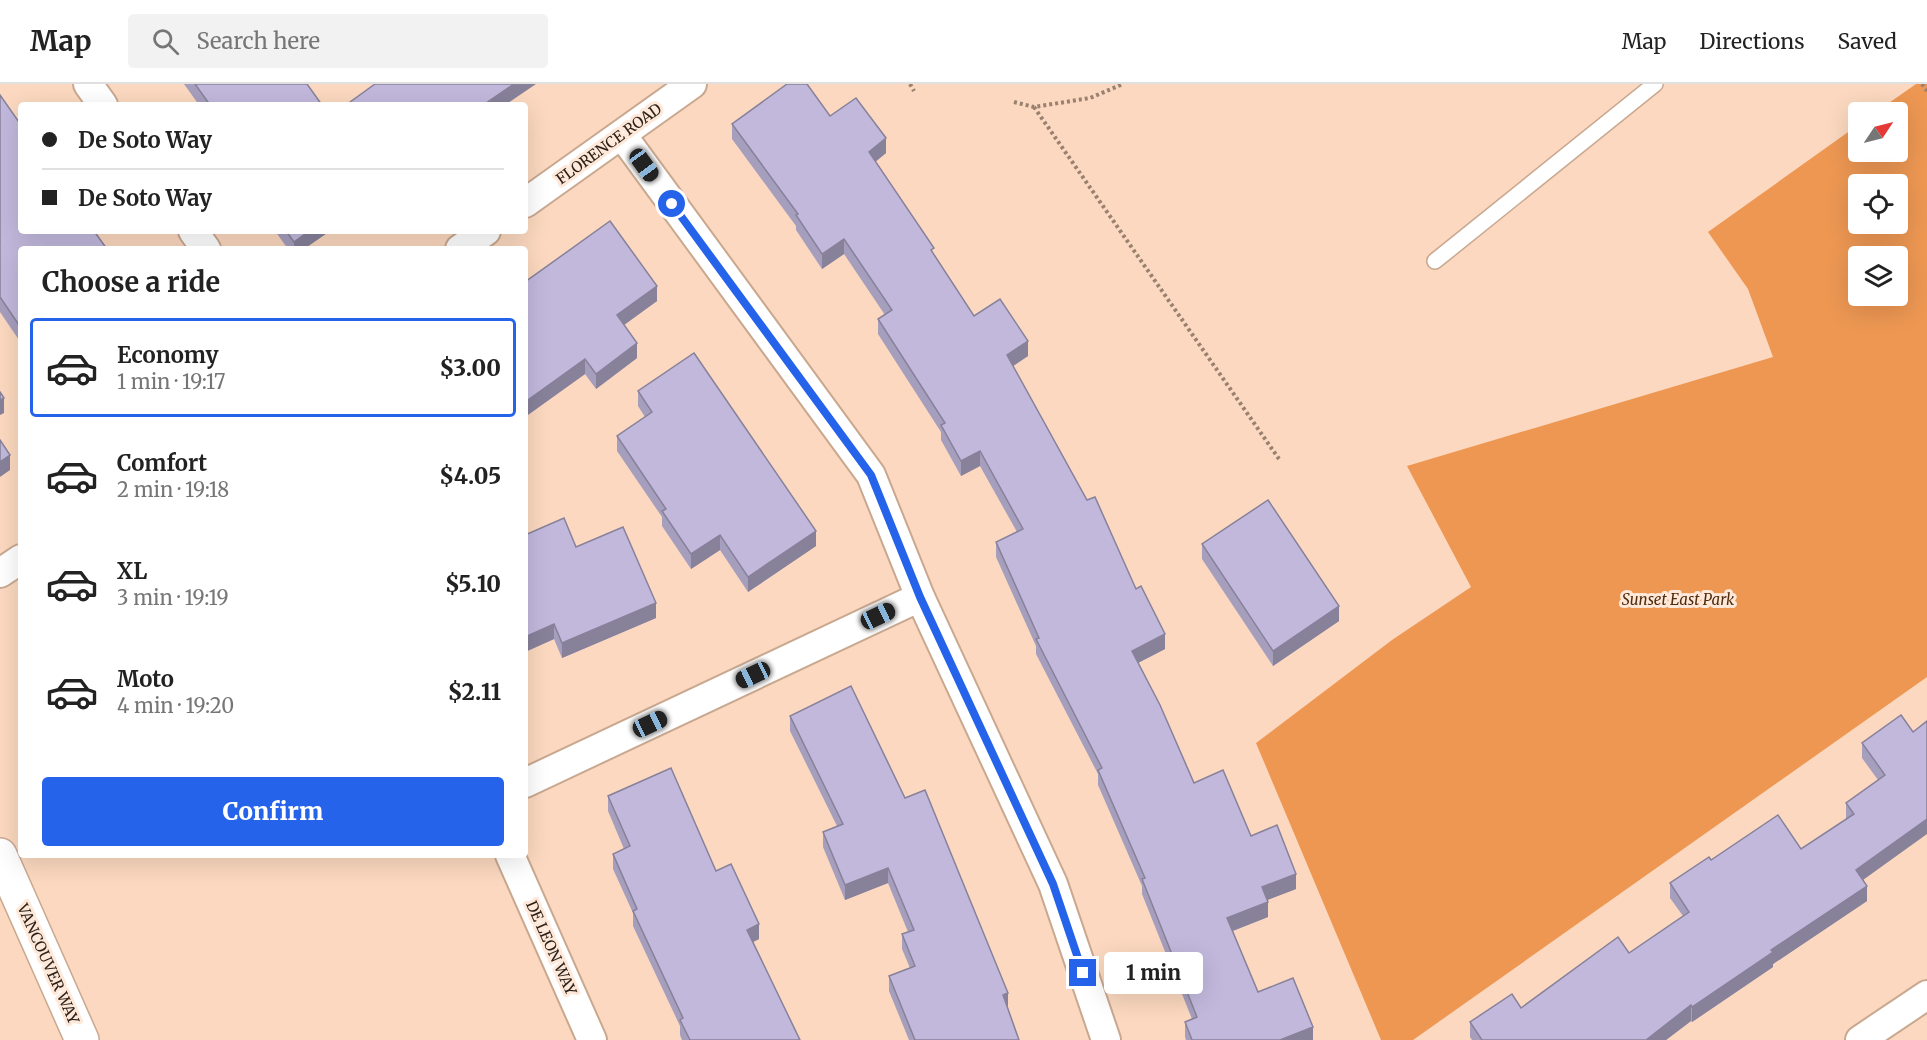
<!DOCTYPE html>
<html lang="en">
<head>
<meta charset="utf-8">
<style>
	:root { --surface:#fff; --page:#f2f2f2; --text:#222; --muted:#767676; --line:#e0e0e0; --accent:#2563eb }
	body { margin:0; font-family:Merriweather,serif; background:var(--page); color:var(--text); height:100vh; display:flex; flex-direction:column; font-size:22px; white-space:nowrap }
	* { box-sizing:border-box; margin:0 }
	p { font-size:20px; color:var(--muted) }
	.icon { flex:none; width:33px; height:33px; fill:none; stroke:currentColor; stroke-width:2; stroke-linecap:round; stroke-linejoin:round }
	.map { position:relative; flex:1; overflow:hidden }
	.side { position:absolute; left:18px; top:162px; width:510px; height:612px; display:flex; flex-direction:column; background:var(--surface); border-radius:6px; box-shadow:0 6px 24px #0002 }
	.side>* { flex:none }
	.top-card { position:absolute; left:18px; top:18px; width:510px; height:132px; border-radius:6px; box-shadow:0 6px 24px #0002; display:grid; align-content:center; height:132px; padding:0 24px; background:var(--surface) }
	.needle { width:39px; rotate:55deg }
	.buttons { position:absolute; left:1848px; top:18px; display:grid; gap:12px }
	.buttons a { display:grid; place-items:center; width:60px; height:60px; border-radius:6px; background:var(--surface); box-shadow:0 6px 24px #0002; font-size:30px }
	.end { position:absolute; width:27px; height:27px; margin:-14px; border:8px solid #2563eb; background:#fff; box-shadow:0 0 0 3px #fff }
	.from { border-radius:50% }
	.bubble { position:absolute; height:42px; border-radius:6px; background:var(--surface); box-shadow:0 6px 24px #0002; font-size:20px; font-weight:800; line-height:42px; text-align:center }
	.car { position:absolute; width:18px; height:36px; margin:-18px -9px; border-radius:8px; box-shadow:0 0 4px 2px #0007; background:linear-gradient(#222 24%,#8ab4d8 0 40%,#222 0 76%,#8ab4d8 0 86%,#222 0) }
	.top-card b { display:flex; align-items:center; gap:21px; height:57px; font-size:22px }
	.top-card b+b { border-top:2px solid var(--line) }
	.top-card i { width:15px; height:15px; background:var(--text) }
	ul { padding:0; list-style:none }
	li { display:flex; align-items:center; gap:18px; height:99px; margin:0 12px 9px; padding:0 12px; border:3px solid transparent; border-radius:6px }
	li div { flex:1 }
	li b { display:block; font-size:22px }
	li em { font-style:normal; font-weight:800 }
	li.current { border-color:var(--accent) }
	li>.icon { width:54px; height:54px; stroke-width:1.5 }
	h2 { padding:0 24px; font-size:27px; line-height:72px }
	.button { display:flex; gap:12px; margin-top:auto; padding:12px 24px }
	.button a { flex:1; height:69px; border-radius:6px; background:var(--accent); color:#fff; font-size:24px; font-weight:800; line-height:69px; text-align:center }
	header { display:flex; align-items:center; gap:36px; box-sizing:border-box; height:84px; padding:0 30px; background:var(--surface); border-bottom:2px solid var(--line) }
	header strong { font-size:28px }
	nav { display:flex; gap:33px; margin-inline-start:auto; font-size:21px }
	.search { width:420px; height:54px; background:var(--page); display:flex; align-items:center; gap:15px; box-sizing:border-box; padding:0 21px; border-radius:6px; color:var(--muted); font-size:22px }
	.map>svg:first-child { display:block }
	.green { fill:#ed9753; fill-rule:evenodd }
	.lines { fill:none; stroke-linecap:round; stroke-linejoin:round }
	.lane-casing { stroke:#c9a890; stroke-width:18 }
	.street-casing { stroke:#c9a890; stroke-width:32 }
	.secondary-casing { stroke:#c9a890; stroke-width:36 }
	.path { stroke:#99806f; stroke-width:4; stroke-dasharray:3 3; stroke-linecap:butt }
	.lane { stroke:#fff; stroke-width:15 }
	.street { stroke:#fff; stroke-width:28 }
	.secondary { stroke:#fff; stroke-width:33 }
	.wall { fill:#a69ebd }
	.shaded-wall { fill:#87819a }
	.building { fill:#c1b8dc; stroke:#87819a; stroke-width:1.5 }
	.route { stroke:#2563eb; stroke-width:8 }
	.labels { text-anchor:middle; stroke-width:6; stroke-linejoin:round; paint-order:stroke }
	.street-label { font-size:15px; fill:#2b1e15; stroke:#fde8d9 }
	.park-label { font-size:15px; font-style:italic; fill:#512c0c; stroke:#fde8d9 }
</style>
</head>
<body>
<header>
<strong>Map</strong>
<div class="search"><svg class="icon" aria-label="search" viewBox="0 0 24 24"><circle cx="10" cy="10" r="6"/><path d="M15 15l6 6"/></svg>Search here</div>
<nav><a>Map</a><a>Directions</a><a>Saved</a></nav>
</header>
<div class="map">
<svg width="1927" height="956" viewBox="0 0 1927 956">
	<rect width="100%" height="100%" fill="#fbd8bf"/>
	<path class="green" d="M1916,0H1927V593L1413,956H1381L1256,659L1392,556L1471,503L1407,382L1773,273L1748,205L1708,148L1858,41V68H1898V28H1876ZM1858,100H1898V140H1858ZM1858,172H1898V212H1858Z"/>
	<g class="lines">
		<defs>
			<polyline id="lane" points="1435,177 1655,0"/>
			<g id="street">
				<polyline points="88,0 103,21"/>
				<polyline points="622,51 871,391 920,513 1053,800 1106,956"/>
				<polyline points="525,119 692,0"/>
				<polyline points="193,147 206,165"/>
				<polyline points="460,165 486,147"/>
				<polyline points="0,489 21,475"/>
				<polyline points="525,699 920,513"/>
				<polyline points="510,771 592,956"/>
				<polyline points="1860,956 1927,911"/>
			</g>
			<polyline id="secondary" points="0,771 82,956"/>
		</defs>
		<use href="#lane" class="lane-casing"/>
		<use href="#street" class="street-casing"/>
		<use href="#secondary" class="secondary-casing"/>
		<g class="path">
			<polyline points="910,0 914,7"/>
			<polyline points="1922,0 1927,7"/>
			<polyline points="1014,18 1034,23 1090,14 1123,0"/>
			<polyline points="1034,23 1279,375"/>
		</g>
		<use href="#lane" class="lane"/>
		<use href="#street" class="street"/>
		<use href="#secondary" class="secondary"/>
	</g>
	<g class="wall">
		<polygon points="184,0 307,0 322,21 199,21"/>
		<polygon points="0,11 21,165 21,259 0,228"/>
		<polygon points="732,40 886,69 875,78 934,172 974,232 1028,272 1013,282 1136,505 1165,565 1138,579 1194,699 1251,752 1296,805 1267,816 1268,833 1233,847 1258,908 1313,956 1186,956 1185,953 1185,938 1192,935 1142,810 1142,802 1098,701 1098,690 1036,570 1036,562 996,473 996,458 1017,448 980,382 961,392 941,356 941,348 878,250 878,235 885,231 844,170 822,185 796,146 796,142 732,55"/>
		<polygon points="275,147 330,147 304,165 288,165"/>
		<polygon points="525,198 657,217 624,241 637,274 596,305 585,290 525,333"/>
		<polygon points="638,307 816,462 748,508 720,466 691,485 662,442 662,433 617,367 617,352 645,333 638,322"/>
		<polygon points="525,451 576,463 656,534 562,574 554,555 525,568"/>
		<polygon points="1202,460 1339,537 1273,582 1202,475"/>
		<polygon points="1901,631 1863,796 1867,817 1773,880 1773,883 1692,938 1691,937 1666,956 1472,956 1470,953 1470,938 1521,924 1629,869 1683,832 1670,814 1670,799 1711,776 1801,765 1846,735 1846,719 1878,696 1862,674 1862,659"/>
		<polygon points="790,632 1008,924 1019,956 909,956 889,907 889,892 910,884 902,865 902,850 908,848 888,799 845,816 823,763 823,748 837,742 790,647"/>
		<polygon points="608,712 716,787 759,855 753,858 800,956 682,956 680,951 680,942 633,842 633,829 613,785 613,770 624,765 608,727"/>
	</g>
	<g class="shaded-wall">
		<polygon points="514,0 536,0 505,21 483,21"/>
		<polygon points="886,54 886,69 869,83 869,68"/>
		<polygon points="309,147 330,147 304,165 294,165 294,158"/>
		<polygon points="844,155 844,170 822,185 822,170"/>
		<polygon points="657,202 657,217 617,246 617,231"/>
		<polygon points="1028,257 1028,272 1007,286 1007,271"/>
		<polygon points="637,259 637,274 596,305 596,290"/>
		<polygon points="585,275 585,290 525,333 525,318"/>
		<polygon points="4,314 4,329 0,331 0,316"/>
		<polygon points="980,367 980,382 961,392 961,377"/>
		<polygon points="10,371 10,386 0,393 0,378"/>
		<polygon points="816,447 816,462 748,508 748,493"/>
		<polygon points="720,451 720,466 691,485 691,470"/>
		<polygon points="656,519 656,534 562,574 562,559"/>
		<polygon points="1339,522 1339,537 1273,582 1273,567"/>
		<polygon points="554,540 554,555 525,568 525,553"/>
		<polygon points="1165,550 1165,565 1132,582 1132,567"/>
		<polygon points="1927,735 1927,750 1856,801 1856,786"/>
		<polygon points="888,784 888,799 845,816 845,801"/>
		<polygon points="1296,790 1296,805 1262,818 1262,803"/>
		<polygon points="1867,802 1867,817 1773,880 1773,883 1692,938 1692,923 1771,866"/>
		<polygon points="1268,818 1268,833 1227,849 1227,834"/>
		<polygon points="759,840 759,855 747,861 747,846"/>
		<polygon points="1008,909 1008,924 1003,911"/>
		<polygon points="1691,921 1691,937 1666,956 1646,956"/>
		<polygon points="1313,943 1313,956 1280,956"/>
	</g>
	<g class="building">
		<polygon points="195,0 307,0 322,21 210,21"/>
		<polygon points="375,0 514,0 483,21 346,21"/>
		<polygon points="787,0 807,0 830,32 856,14 886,54 869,68 934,164 931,166 974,232 1000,215 1028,257 1007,271 1087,416 1095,413 1136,505 1141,502 1165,550 1132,567 1160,621 1194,699 1223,686 1251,752 1277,741 1296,790 1262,803 1268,818 1227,834 1258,908 1293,894 1313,943 1280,956 1192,956 1185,938 1197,933 1142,795 1145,794 1098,686 1102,684 1036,555 1039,554 996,458 1023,445 980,367 961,377 941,341 945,339 878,235 892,226 844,155 822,170 796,131 798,130 732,40"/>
		<polygon points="0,11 21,41 21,147 94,147 107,165 21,165 21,244 0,213"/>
		<polygon points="610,137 657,202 617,231 637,259 596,290 585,275 525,318 525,198"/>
		<polygon points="286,147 309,147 294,158"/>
		<polygon points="694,269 816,447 748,493 720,451 691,470 662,427 666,425 617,352 652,328 638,307"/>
		<polygon points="0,308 4,314 0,316"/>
		<polygon points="0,356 10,371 0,378"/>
		<polygon points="1268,416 1339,522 1273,567 1202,460"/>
		<polygon points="564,434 576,463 623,443 656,519 562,559 554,540 525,553 525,451"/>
		<polygon points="851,602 905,714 925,706 1008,909 1003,911 1019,956 915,956 889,892 915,882 902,850 914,846 888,784 845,801 823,748 843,740 790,632"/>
		<polygon points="1901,631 1913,648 1927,637 1927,735 1856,786 1867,802 1771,866 1773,868 1692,923 1691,921 1646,956 1482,956 1470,938 1512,910 1521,924 1618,853 1629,869 1689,828 1670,799 1709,773 1711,776 1778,731 1801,765 1854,730 1846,719 1885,691 1862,659"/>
		<polygon points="671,684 716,787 731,780 759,840 747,846 800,956 690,956 680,936 683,934 633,827 637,825 613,770 630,762 608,712"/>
	</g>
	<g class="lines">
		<polyline class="route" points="672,120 871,391 920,513 1053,800 1083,889"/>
	</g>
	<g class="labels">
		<g class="street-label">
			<text transform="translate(609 60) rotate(-36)" y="5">FLORENCE ROAD</text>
			<text transform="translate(551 864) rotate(66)" y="5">DE LEON WAY</text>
			<text transform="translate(48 880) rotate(66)" y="5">VANCOUVER WAY</text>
		</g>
		<g class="park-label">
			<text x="1678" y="521">Sunset East Park</text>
		</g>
	</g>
</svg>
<div class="buttons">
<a><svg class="needle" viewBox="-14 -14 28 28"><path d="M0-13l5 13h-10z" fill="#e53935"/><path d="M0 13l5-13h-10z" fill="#767676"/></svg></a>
<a><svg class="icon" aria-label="locate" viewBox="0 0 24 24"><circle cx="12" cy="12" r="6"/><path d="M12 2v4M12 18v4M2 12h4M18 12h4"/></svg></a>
<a><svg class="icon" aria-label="layers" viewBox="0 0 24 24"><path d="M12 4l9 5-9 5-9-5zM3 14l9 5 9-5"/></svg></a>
</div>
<i class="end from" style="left:672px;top:120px"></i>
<i class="end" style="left:1083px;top:889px"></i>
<div class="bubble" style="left:1104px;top:868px;width:99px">1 min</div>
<i class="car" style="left:644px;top:81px;rotate:144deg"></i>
<i class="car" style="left:878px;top:532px;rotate:65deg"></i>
<i class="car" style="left:753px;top:591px;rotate:245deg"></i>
<i class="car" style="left:650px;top:640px;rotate:65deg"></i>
<div class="top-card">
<b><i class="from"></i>De Soto Way</b>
<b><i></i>De Soto Way</b>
</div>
<section class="side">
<h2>Choose a ride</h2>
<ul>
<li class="current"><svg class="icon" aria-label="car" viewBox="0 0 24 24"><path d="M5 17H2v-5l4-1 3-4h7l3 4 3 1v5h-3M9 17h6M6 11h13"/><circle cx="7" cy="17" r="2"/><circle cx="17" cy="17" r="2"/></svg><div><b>Economy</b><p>1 min · 19:17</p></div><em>$3.00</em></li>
<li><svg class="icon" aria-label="car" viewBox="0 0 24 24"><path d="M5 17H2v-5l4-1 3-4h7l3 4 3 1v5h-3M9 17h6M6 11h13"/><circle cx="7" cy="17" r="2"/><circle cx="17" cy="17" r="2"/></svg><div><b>Comfort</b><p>2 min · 19:18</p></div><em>$4.05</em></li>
<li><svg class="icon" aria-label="car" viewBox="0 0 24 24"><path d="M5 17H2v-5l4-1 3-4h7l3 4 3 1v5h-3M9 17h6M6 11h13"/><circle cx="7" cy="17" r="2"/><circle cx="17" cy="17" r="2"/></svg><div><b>XL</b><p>3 min · 19:19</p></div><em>$5.10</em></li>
<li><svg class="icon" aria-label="car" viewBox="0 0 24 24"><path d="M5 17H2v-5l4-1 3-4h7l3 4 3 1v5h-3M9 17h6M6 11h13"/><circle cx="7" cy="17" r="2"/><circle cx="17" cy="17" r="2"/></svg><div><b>Moto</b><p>4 min · 19:20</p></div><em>$2.11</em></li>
</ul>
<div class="button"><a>Confirm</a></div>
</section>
</div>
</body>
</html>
